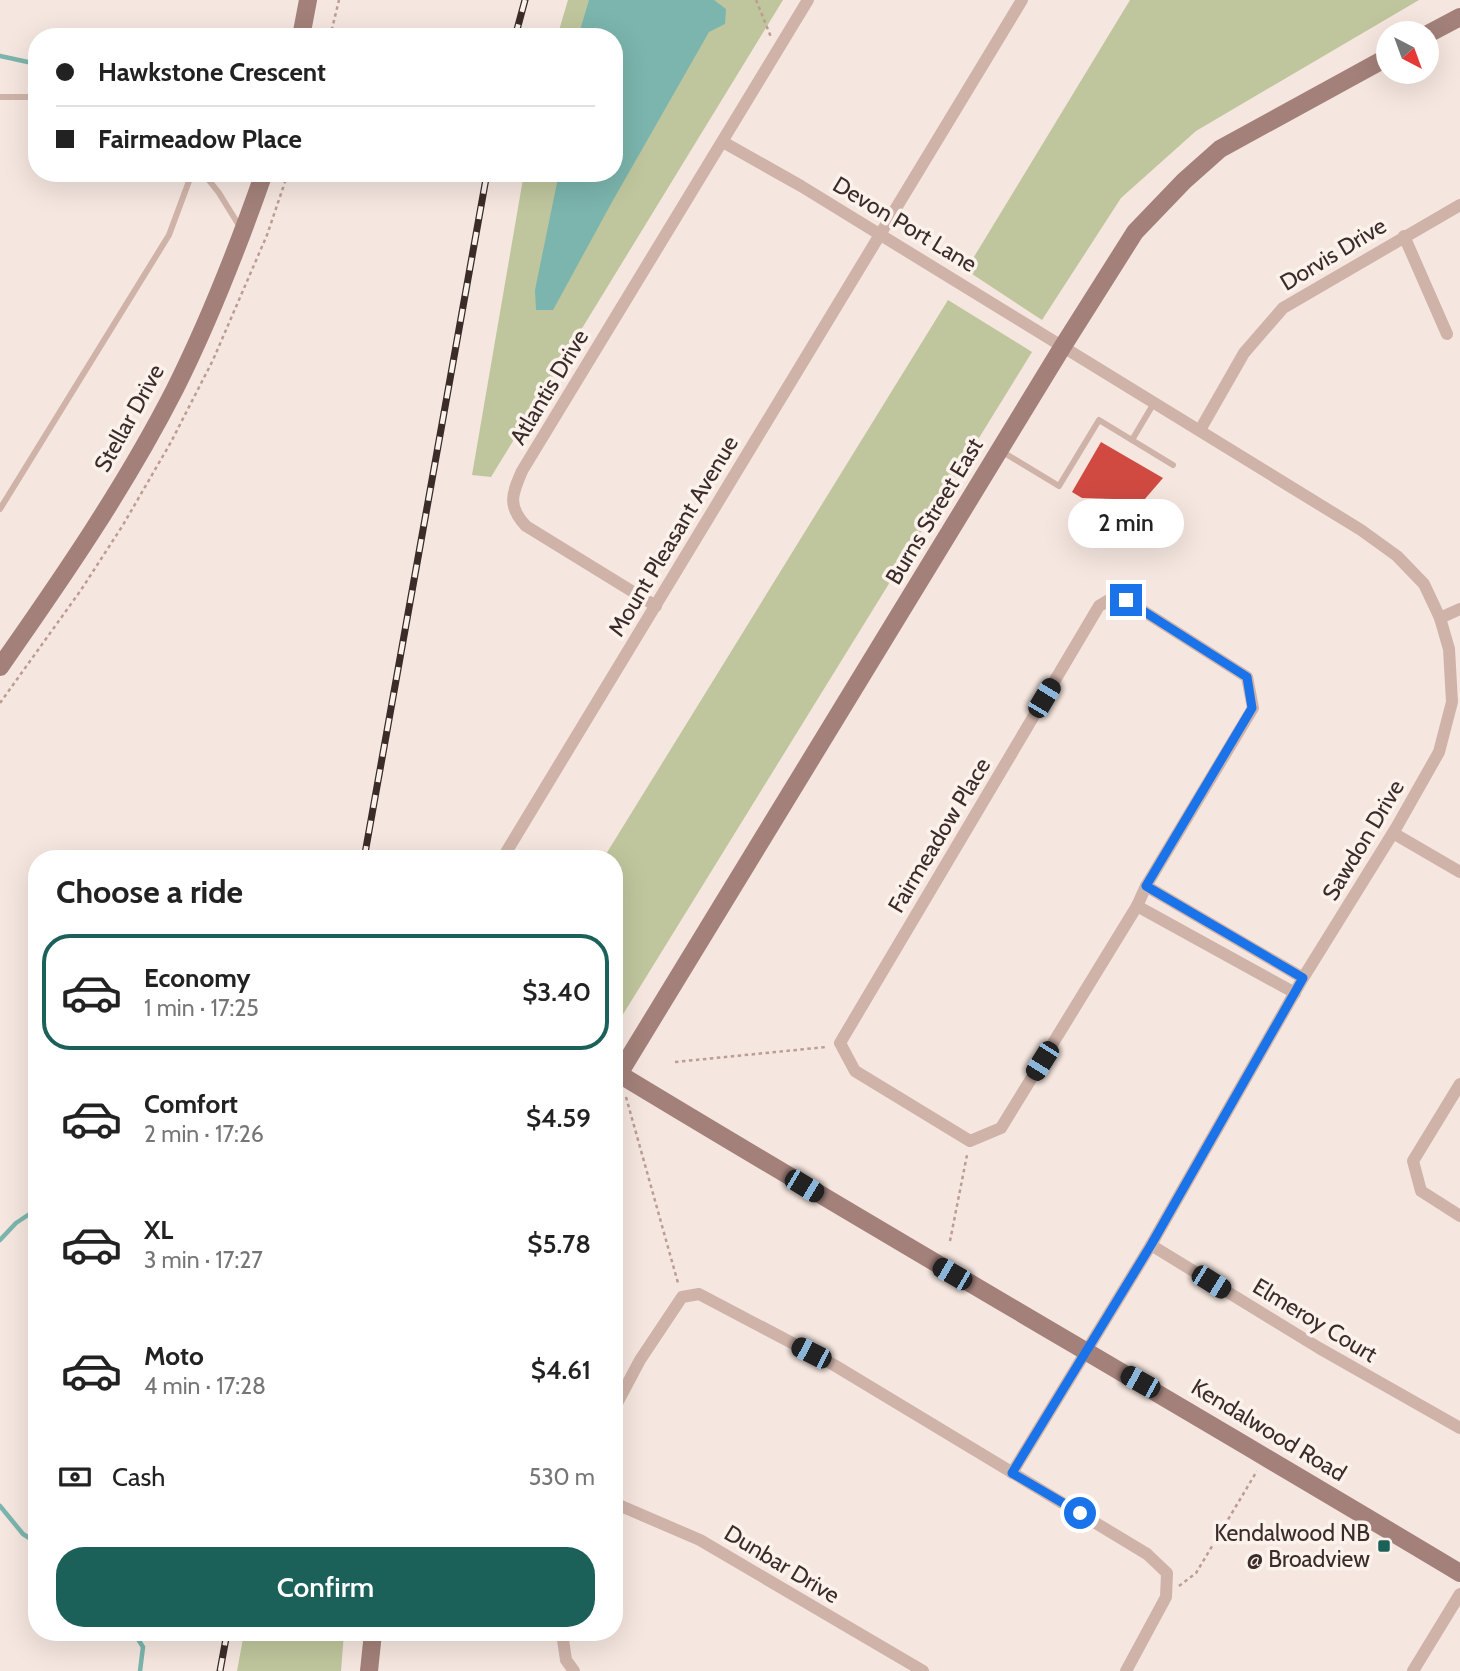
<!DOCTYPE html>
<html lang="en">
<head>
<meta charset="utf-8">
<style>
	:root { --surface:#fff; --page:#f6f6f6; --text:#222; --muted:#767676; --line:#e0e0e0; --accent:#1b6159 }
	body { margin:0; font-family:Cabin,sans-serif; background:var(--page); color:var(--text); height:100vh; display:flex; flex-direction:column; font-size:26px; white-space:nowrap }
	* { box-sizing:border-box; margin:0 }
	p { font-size:23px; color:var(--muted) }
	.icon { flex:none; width:38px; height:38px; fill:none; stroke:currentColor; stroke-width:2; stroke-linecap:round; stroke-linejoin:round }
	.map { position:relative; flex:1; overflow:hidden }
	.drawer { position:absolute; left:28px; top:850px; width:595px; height:791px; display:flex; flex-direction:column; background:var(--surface); border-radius:28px; box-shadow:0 7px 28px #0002 }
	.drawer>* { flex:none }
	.guide { position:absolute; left:28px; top:28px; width:595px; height:154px; border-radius:28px; box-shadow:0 7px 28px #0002; display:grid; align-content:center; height:154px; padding:0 28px; background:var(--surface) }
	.needle { width:46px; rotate:139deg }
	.buttons { position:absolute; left:1376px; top:21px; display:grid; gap:14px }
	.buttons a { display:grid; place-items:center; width:63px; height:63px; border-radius:50%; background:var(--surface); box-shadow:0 7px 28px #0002; font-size:35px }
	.end { position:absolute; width:32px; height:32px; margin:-16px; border:9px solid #1a73e8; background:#fff; box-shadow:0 0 0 4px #fff }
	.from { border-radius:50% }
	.bubble { position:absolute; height:49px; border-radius:24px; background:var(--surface); box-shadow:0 7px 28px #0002; font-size:23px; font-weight:600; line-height:49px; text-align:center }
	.car { position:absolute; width:21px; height:42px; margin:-21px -10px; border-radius:9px; box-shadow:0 0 5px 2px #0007; background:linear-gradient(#222 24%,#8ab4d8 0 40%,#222 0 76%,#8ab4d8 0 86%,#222 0) }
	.guide b { display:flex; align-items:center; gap:24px; height:66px; font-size:26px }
	.guide b+b { border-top:2px solid var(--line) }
	.guide i { width:18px; height:18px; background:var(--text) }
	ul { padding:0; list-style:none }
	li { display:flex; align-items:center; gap:21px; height:116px; margin:0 14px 10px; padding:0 14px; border:4px solid transparent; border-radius:28px }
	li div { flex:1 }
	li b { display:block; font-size:26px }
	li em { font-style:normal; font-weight:600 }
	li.current { border-color:var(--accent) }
	li>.icon { width:63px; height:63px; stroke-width:1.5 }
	h2 { padding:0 28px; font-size:32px; line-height:84px }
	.pay { display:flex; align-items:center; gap:18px; height:77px; padding:0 28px; font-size:26px }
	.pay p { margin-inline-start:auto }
	.button { display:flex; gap:14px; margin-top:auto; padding:14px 28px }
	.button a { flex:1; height:80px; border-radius:28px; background:var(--accent); color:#fff; font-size:28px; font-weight:600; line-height:80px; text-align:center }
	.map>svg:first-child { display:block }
	.green { fill:#bfc69d }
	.water { fill:#7bb5ad }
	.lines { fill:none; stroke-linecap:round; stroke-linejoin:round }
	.stream { stroke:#7bb5ad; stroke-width:4.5 }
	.building { fill:#d04a42 }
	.path { stroke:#bb9d93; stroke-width:2.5; stroke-dasharray:3.5 3.5; stroke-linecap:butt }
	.lane { stroke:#cfb3a9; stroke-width:6 }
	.street { stroke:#cfb3a9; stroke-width:12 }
	.secondary { stroke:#a3817a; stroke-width:18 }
	.rail-casing { stroke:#3b2c29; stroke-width:7 }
	.rail { stroke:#fcf2ec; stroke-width:4.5; stroke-dasharray:13; stroke-linecap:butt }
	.route { stroke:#1a73e8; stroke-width:9 }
	.poi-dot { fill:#1b6159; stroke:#fcf2ec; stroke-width:2.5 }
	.labels { text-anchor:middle; stroke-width:7; stroke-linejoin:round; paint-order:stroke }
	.street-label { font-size:23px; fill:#3b2c29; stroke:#fcf2ec }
	.poi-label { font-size:23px; fill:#3b2c29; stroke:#fcf2ec; text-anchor:end }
</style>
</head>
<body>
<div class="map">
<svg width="1460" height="1671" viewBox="0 0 1460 1671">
	<rect width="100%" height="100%" fill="#f5e6df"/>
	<g class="green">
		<polygon points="568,0 783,0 491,477 472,475 524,173 614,173 614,37 557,37"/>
		<polygon points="1130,0 1419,0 1196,131 1121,198 1042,320 966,270"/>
		<polygon points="948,300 1032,352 614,1029 614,859 603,859"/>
		<polygon points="244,1633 344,1633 341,1671 237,1671"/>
	</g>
	<polygon class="water" points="589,0 714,0 726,9 725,24 709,32 612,202 553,310 536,310 535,290 559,173 614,173 614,37 578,37"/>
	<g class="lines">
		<g class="stream">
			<polyline points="0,56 37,64"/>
			<polyline points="0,1240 16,1223 37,1209"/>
			<polyline points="0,1506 23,1534 37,1543"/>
			<polyline points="134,1633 143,1647 140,1671"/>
		</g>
	</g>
	<polygon class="building" points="1101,442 1163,478 1144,500 1082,498 1072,492"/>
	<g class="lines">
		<g class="path">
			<polyline points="756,0 771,37"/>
			<polyline points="330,37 339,0"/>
			<polyline points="0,703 81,590 123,525 171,442 213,360 267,235 288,173"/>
			<polyline points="675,1062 826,1047"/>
			<polyline points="626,1097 678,1283"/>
			<polyline points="950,1241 967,1155"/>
			<polyline points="1179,1586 1196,1573 1257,1471"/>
		</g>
		<g class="lane">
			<polyline points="0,97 37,97"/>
			<polyline points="211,173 204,174 219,193 240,227"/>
			<polyline points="1132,440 1154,403"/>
			<polyline points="1001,451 1059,486 1099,420 1173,465"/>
			<polyline points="0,509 169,235 192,173"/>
		</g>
		<g class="street">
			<polyline points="723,142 801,186 1361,530 1397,556 1424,584 1440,618 1449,649 1452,702 1439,752 1396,828 1303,978 1151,1245 1012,1473"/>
			<polyline points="1404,236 1447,334"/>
			<polyline points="1200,430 1244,353 1283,308 1460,205"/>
			<polygon points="1109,600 1126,600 1247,677 1253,708 1146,886 1137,906 1001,1128 970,1141 855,1071 840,1043 1099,606"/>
			<path d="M656,606L526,526C507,506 512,494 522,471L808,0"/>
			<polyline points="1440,618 1460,609"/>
			<polyline points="1393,833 1460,872"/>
			<polyline points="502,859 1022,0"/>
			<polyline points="1146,886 1303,978"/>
			<polyline points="1137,906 1295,993"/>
			<polyline points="1460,1084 1413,1161 1421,1191 1460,1216"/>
			<polyline points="1151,1245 1319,1348 1460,1428"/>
			<polyline points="614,1409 640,1360 682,1297 699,1294 834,1365 1147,1554 1167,1573 1166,1597 1126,1671"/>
			<polyline points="614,1503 700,1540 923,1671"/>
			<polyline points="562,1633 566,1660 574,1671"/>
			<polyline points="1413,1671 1460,1594"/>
		</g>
		<g class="secondary">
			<polyline points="1426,35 1460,17"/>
			<polyline points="301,37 308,0"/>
			<path d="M0,667C63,577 125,487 175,389C210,319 238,247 264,173"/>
			<path d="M619,1074C898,1243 1180,1405 1460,1573"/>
			<polyline points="614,1082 1063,346 1135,232 1184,181 1220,149 1388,57"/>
			<polyline points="369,1671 373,1633"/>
		</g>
		<defs>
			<g id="rail">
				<polyline points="515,37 525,0"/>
				<polyline points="364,859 487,173"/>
				<polyline points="220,1671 227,1633"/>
			</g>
		</defs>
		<use href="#rail" class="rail-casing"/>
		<use href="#rail" class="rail"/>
	</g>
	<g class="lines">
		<polyline class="route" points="1080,1513 1012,1473 1151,1245 1303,978 1146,886 1252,708 1247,677 1126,600"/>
	</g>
	<rect class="poi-dot" x="1377" y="1539" width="14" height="14" rx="3.5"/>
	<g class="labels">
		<g class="street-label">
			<text transform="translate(905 224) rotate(31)" y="8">Devon Port Lane</text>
			<text transform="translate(1333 254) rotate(-31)" y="8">Dorvis Drive</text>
			<text transform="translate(549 387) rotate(-59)" y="8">Atlantis Drive</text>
			<text transform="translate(129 418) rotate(-61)" y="8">Stellar Drive</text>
			<text transform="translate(934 511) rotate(-59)" y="8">Burns Street East</text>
			<text transform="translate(673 536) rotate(-59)" y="8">Mount Pleasant Avenue</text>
			<text transform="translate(939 835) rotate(-59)" y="8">Fairmeadow Place</text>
			<text transform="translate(1363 840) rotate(-59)" y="8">Sawdon Drive</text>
			<text transform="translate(1315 1320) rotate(31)" y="8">Elmeroy Court</text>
			<text transform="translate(1269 1430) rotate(31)" y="8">Kendalwood Road</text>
			<text transform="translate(782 1564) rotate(31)" y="8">Dunbar Drive</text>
		</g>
		<g class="poi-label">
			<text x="1370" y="1541">Kendalwood NB<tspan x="1370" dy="26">@ Broadview</tspan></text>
		</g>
	</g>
</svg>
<div class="buttons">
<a><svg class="needle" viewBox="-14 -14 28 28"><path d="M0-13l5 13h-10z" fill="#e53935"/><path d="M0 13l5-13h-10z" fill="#767676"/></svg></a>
</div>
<i class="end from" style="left:1080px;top:1513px"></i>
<i class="end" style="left:1126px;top:600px"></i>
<div class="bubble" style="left:1068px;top:499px;width:116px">2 min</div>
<i class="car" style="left:1044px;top:698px;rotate:31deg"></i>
<i class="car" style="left:1042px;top:1061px;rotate:212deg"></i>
<i class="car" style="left:804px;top:1186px;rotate:121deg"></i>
<i class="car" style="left:952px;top:1274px;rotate:300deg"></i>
<i class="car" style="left:1211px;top:1282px;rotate:122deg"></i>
<i class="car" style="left:811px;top:1353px;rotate:297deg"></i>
<i class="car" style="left:1140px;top:1382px;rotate:299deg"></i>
<div class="guide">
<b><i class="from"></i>Hawkstone Crescent</b>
<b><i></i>Fairmeadow Place</b>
</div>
<section class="drawer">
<h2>Choose a ride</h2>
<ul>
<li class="current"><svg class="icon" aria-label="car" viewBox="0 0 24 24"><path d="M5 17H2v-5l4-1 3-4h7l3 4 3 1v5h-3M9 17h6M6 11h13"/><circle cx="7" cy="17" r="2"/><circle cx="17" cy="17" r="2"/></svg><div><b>Economy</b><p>1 min · 17:25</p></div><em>$3.40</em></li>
<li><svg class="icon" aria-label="car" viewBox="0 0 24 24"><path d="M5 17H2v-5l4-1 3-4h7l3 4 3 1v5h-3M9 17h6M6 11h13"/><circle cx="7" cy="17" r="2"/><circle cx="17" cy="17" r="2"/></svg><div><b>Comfort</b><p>2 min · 17:26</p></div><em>$4.59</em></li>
<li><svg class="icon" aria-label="car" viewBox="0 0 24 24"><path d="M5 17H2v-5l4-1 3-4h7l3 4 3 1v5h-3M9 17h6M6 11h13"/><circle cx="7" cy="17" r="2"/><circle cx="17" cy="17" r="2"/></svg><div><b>XL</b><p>3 min · 17:27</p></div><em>$5.78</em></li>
<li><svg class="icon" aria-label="car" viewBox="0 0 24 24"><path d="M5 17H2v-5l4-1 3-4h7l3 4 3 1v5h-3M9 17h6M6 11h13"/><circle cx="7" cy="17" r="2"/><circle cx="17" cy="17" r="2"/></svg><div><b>Moto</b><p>4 min · 17:28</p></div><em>$4.61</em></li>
</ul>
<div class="pay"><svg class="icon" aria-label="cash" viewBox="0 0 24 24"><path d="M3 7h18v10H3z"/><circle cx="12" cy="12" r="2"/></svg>Cash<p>530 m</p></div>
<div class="button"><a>Confirm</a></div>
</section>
</div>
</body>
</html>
